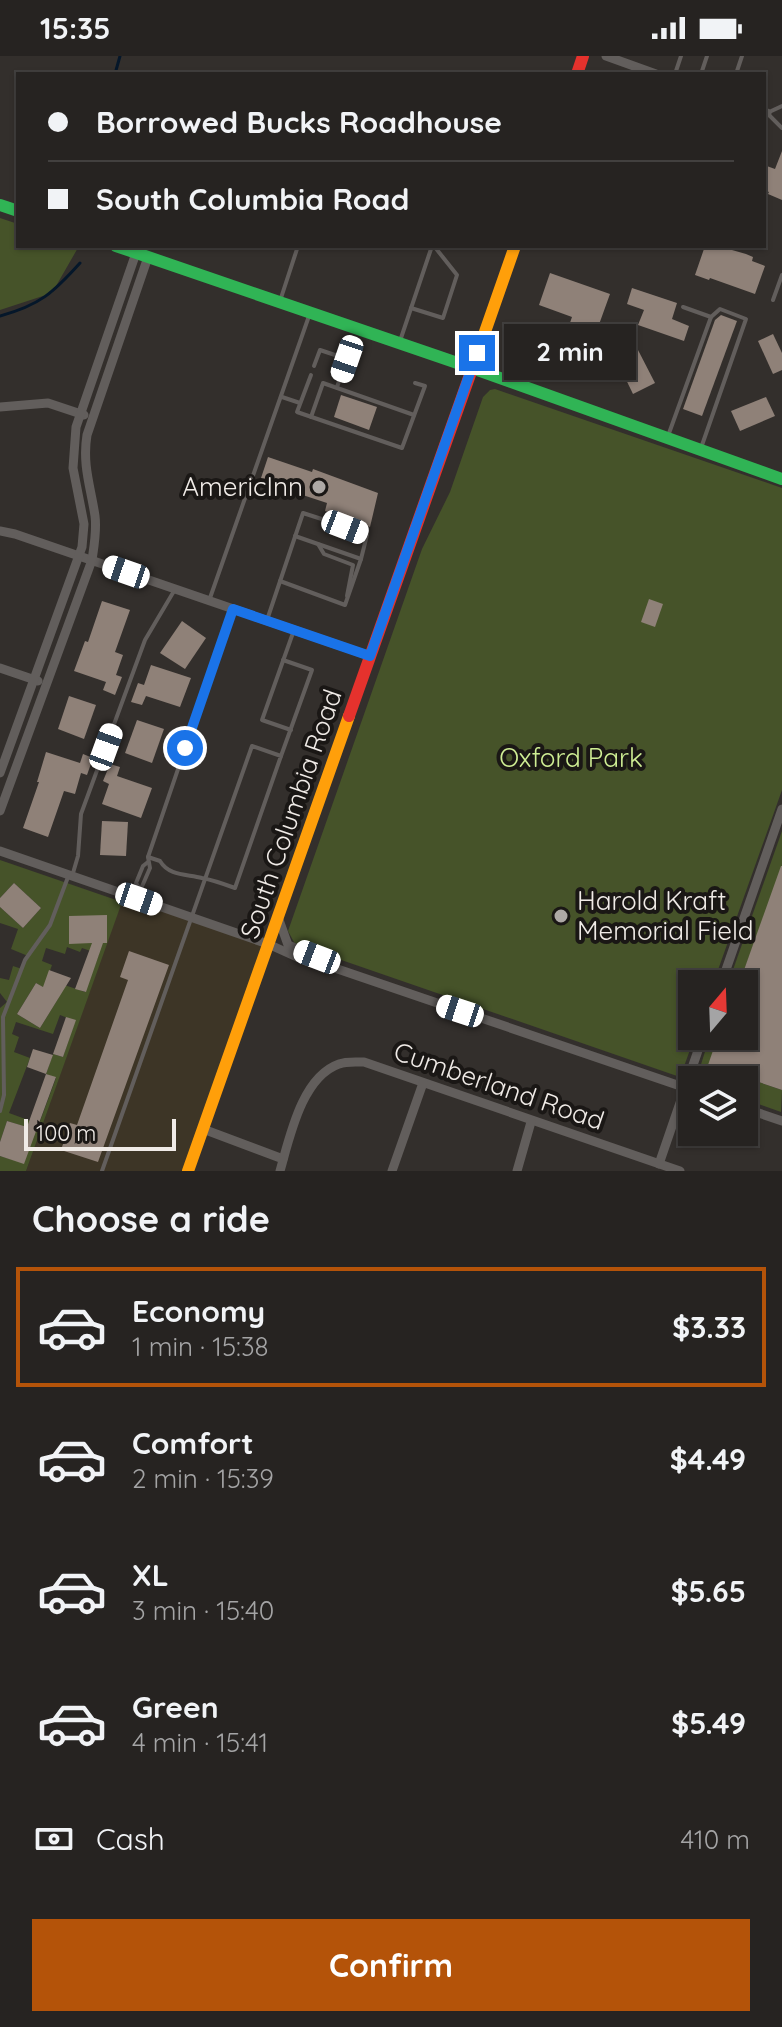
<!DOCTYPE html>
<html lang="en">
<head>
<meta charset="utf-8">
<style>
	:root { --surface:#262321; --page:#2e2b2a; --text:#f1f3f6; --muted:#a4a4a5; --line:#42403f; --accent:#b45309 }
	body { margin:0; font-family:Quicksand,sans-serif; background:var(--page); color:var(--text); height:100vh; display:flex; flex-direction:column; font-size:30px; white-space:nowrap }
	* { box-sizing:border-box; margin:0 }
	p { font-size:26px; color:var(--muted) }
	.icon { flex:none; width:44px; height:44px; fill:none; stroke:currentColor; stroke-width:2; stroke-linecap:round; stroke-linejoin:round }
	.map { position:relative; height:1115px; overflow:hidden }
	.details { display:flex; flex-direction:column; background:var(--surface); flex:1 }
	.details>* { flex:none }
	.hud { position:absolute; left:16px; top:16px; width:750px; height:176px; border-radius:0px; box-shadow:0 2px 6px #0004,0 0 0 2px var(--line); display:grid; align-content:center; height:176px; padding:0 32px; background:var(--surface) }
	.needle { width:52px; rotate:19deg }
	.buttons { position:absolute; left:678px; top:914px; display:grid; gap:16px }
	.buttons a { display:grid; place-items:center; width:80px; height:80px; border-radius:0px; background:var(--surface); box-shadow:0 2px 6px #0004,0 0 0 2px var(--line); font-size:40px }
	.scale { position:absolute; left:24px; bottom:20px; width:152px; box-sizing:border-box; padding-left:8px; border:4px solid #f0ebe7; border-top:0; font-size:22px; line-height:28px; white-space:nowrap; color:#f0ebe7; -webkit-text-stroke:6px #1a1715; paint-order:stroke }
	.end { position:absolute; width:36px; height:36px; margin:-18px; border:10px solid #1a73e8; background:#fff; box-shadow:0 0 0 4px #fff }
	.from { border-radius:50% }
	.bubble { position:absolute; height:56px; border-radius:0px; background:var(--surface); box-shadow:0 2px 6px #0004,0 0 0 2px var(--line); font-size:26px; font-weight:700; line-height:56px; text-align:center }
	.car { position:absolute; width:24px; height:48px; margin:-24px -12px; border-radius:10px; box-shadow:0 0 6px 2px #0007; background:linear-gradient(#fff 24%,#345 0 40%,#fff 0 76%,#345 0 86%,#fff 0) }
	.hud b { display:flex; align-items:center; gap:28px; height:76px; font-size:30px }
	.hud b+b { border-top:2px solid var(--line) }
	.hud i { width:20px; height:20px; background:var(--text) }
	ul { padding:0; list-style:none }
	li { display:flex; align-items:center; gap:24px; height:120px; margin:0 16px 12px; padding:0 16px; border:4px solid transparent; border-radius:0px }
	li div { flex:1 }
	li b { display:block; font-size:30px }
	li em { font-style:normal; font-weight:700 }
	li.selected { border-color:var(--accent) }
	li>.icon { width:72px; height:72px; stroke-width:1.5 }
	h2 { padding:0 32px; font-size:36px; line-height:96px }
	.pay { display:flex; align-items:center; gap:20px; height:88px; padding:0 32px; font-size:30px }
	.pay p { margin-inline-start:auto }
	.cta { display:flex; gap:16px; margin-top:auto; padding:16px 32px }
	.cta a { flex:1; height:92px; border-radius:0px; background:var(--accent); color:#fff; font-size:32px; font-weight:700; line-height:92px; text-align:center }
	.status { display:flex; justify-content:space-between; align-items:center; height:56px; padding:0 40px; background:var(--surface); direction:ltr }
	.status svg { height:22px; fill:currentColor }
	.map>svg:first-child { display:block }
	.commercial { fill:#3d3526 }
	.green { fill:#465329; fill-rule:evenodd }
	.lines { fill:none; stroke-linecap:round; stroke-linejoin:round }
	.stream { stroke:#05172a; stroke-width:3 }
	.building { fill:#8f8178 }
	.lane { stroke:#625e5c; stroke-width:4 }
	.street { stroke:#625e5c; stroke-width:9 }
	.fast { stroke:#30b455; stroke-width:12 }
	.slow { stroke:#ff9f0a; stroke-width:12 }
	.jam { stroke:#e5322d; stroke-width:12 }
	.route { stroke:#1a73e8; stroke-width:10 }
	.poi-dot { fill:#aea9a6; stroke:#1a1715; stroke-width:3 }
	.labels { text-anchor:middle; stroke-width:8; stroke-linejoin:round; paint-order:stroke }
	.poi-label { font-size:26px; fill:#f0ebe7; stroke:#1a1715; text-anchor:end }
	.park-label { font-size:26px; fill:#cfee94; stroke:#1a1715 }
	.street-label { font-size:26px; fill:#f0ebe7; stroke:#1a1715 }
</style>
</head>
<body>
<div class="status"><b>15:35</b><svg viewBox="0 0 49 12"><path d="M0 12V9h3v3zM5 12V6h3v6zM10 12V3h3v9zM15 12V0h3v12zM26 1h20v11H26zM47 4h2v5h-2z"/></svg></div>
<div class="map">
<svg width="782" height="1115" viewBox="0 0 782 1115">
	<rect width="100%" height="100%" fill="#332f2c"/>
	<polygon class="commercial" points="124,838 268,888 188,1115 26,1115"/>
	<g class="green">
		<polygon points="0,162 18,168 18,190 79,190 52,237 0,254"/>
		<polygon points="495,333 782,432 782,734 713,928 692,928 692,980 695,980 682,1016 677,1020 295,888 288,875 422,493 450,436 483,341 490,334"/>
		<polygon points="782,775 782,811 739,928 728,928"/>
		<path d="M0,804L122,846L26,1115H0V1100L24,1107L35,1074L7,1065L0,1086V952L7,946L0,937V922L9,924L13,910L22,913L28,900L11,893L18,873L0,867V851L23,872L41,852L14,827L0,842ZM67,891L80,896L82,892L99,898L85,936L47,923L52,909L42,905L46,892L65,898ZM36,927L59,941L40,972L17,958ZM60,959L75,965L63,1001L53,998L46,1018L56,1022L39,1068L9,1057L30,1002L14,996L19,981L12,978L16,966L53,978Z"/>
		<polygon points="710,980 718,980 709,1009 782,1034 781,1056 744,1043 744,1024 696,1024"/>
	</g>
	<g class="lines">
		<g class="stream">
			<polyline points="115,18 120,0"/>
			<path d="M0,260C40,249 53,237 80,207"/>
		</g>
	</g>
	<g class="building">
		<polygon points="782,95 782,144 768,138 769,136 764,134 764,109 775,113"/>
		<polygon points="705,190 718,190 746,198 753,201 752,205 765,210 755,238 710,222 709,224 695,219"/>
		<polygon points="550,217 610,238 588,299 562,290 572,261 539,249"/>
		<polygon points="632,232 677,247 672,263 689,270 684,285 638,269 644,254 627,248"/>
		<polygon points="721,259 737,265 702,360 683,353 715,264"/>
		<polygon points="773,278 782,297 782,314 773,318 758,285"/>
		<polygon points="638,294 655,327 633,338 617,305"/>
		<polygon points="341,339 377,351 369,374 334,361"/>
		<polygon points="766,341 775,360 740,375 731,355"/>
		<polygon points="268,401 312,416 313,413 378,437 370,471 325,455 327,447 260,425"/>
		<polygon points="649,543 663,548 655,571 641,566"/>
		<polygon points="102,545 130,554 115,596 123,599 116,619 122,621 115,639 103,634 106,626 74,615 85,585 88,586"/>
		<polygon points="182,565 206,582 185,613 160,597"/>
		<polygon points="151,609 191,622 180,651 146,640 142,649 131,646 138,627 144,629"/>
		<polygon points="69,640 96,649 84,683 58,673"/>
		<polygon points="137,664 164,673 152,707 125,697"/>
		<polygon points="46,696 80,707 83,698 93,702 87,719 81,717 75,738 64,735 48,781 23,772 39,726 37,726"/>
		<polygon points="110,708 120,711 117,720 152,732 141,762 102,748 109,728 103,725"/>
		<polygon points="102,765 128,766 126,800 100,799"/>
		<polygon points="781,810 782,810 782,1034 741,1020 738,1014 731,1017 708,1009 718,980 744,980 744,928 739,928"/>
		<polygon points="14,827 41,852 23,872 0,851 0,842"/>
		<polygon points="107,859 107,887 103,887 86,936 75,933 92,887 69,888 69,860"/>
		<polygon points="129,895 169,909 98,1106 61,1094 70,1067 77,1069 128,924 120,921"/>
		<polygon points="49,914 71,922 40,972 17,958 36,927 43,931"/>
		<polygon points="66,961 76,964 63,1001 53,998"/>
		<polygon points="33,993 53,999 46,1018 27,1011"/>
		<polygon points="46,1018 56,1021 24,1108 0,1100 0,1086 7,1065 27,1071"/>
	</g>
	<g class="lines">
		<g class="lane">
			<polyline points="675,18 681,0"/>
			<polyline points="701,18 707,0"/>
			<polyline points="736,18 742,0"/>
			<polyline points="782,50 767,57 782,72"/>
			<polyline points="773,244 782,219"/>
			<polyline points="280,245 298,190"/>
			<polyline points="683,251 711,261"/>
			<polyline points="411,252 443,262 457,219 434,190"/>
			<polyline points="400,285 432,190"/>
			<polyline points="314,310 320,294 350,304"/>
			<polyline points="311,319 297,356 402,392 425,330 415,327"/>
			<polyline points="337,331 347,303"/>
			<polyline points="282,341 300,347"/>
			<polyline points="311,361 323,327 414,359"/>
			<polyline points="668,380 711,261 720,253 746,263 701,392"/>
			<polyline points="345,471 367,479 361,503"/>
			<polyline points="318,488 324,498 353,509 347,540"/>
			<polyline points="280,525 345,549 361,503 295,480"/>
			<polyline points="210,542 309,260"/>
			<polyline points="267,564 303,457 334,467"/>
			<polyline points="291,674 262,664 294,574"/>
			<polyline points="281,700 312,614 283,604"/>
			<polyline points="73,817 78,800 81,758 145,584 174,535"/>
			<polyline points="140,833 136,827 143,810 148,806"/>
			<polyline points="137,842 150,812 148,801 232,555"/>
			<polyline points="734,1024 736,1018"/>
			<polyline points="0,1055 4,1039 3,961 25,904 50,869 68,821"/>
			<path d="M102,1115L252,690L281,700L235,832C224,828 213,824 202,822C186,818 169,820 160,805L148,801"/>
		</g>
		<g class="street">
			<polyline points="606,0 656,18"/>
			<polyline points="764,56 767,57"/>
			<polyline points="0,351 48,347 84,359"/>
			<polyline points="0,475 15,478 370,600"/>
			<polyline points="0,612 38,625"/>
			<polyline points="0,717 82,491 84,468 73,412 76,371 136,197"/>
			<path d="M0,755L92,504C94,490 97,475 95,460C91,432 82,409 87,379L148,201"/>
			<polyline points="0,795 268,888 308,906 320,907 692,1034"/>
			<polyline points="278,861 288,889 317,901 320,907"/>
			<polyline points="721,928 782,753"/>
			<polyline points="744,1052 782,1065"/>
			<polyline points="203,1073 283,1103"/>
			<polyline points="659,1108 703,980"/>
			<path d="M280,1115C290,1080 302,1021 339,1008C346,1005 356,1006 364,1006L680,1115"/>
			<polyline points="392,1115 423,1027"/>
			<polyline points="517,1115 531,1066"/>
		</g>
		<g class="fast">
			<polyline points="0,149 18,155"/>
			<polyline points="116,190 472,312 782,423"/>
		</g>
		<g class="slow">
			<polyline points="472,313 515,190"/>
			<polyline points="188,1115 349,660"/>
		</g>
		<g class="jam">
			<polyline points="577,18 583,0"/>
			<polyline points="349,660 472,313"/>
		</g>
	</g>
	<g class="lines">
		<polyline class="route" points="185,692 233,553 370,600 477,297"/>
	</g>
	<g class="poi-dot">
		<circle cx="319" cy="431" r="8"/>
		<circle cx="561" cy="860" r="8"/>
	</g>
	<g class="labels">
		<g class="poi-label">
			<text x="303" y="440">AmericInn</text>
			<text x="577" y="854" text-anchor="start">Harold Kraft<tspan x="577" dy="30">Memorial Field</tspan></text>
		</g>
		<g class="park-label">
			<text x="571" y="711">Oxford Park</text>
		</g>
		<g class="street-label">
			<text transform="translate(291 758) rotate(-71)" y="9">South Columbia Road</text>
			<text transform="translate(499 1030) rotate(19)" y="9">Cumberland Road</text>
		</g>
	</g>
</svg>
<div class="buttons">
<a><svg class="needle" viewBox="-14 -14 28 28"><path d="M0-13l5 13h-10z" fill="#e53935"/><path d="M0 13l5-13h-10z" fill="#a4a4a5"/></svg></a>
<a><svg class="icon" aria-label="layers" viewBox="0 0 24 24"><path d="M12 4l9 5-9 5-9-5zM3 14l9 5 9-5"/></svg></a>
</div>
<div class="scale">100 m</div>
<i class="end from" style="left:185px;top:692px"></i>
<i class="end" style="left:477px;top:297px"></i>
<div class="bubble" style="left:504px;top:268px;width:132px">2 min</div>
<i class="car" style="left:347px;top:303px;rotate:199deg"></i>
<i class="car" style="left:345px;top:471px;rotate:111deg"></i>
<i class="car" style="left:126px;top:516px;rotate:289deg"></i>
<i class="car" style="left:106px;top:691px;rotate:20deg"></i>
<i class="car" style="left:139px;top:843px;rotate:109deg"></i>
<i class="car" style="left:317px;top:901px;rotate:291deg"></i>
<i class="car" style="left:460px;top:955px;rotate:288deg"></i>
<div class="hud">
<b><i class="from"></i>Borrowed Bucks Roadhouse</b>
<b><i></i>South Columbia Road</b>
</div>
</div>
<section class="details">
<h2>Choose a ride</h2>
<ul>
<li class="selected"><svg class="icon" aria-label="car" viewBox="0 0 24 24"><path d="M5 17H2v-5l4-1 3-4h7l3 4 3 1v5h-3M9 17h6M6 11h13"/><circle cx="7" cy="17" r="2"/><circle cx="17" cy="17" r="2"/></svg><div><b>Economy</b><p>1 min · 15:38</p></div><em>$3.33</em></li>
<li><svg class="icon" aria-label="car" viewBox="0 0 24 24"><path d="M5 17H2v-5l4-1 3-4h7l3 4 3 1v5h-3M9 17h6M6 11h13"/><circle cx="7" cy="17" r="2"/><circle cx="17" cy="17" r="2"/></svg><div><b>Comfort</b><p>2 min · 15:39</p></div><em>$4.49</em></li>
<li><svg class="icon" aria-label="car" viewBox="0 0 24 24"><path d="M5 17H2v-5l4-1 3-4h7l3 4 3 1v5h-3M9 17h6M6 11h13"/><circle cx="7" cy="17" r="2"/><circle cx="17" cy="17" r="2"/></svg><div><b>XL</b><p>3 min · 15:40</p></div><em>$5.65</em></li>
<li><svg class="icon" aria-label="car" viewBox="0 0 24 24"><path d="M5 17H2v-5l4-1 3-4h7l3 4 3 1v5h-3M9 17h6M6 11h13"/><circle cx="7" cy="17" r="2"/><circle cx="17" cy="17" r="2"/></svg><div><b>Green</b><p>4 min · 15:41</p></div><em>$5.49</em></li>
</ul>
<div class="pay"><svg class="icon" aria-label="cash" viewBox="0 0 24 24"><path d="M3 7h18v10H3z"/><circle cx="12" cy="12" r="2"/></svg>Cash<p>410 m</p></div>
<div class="cta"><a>Confirm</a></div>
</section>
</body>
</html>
